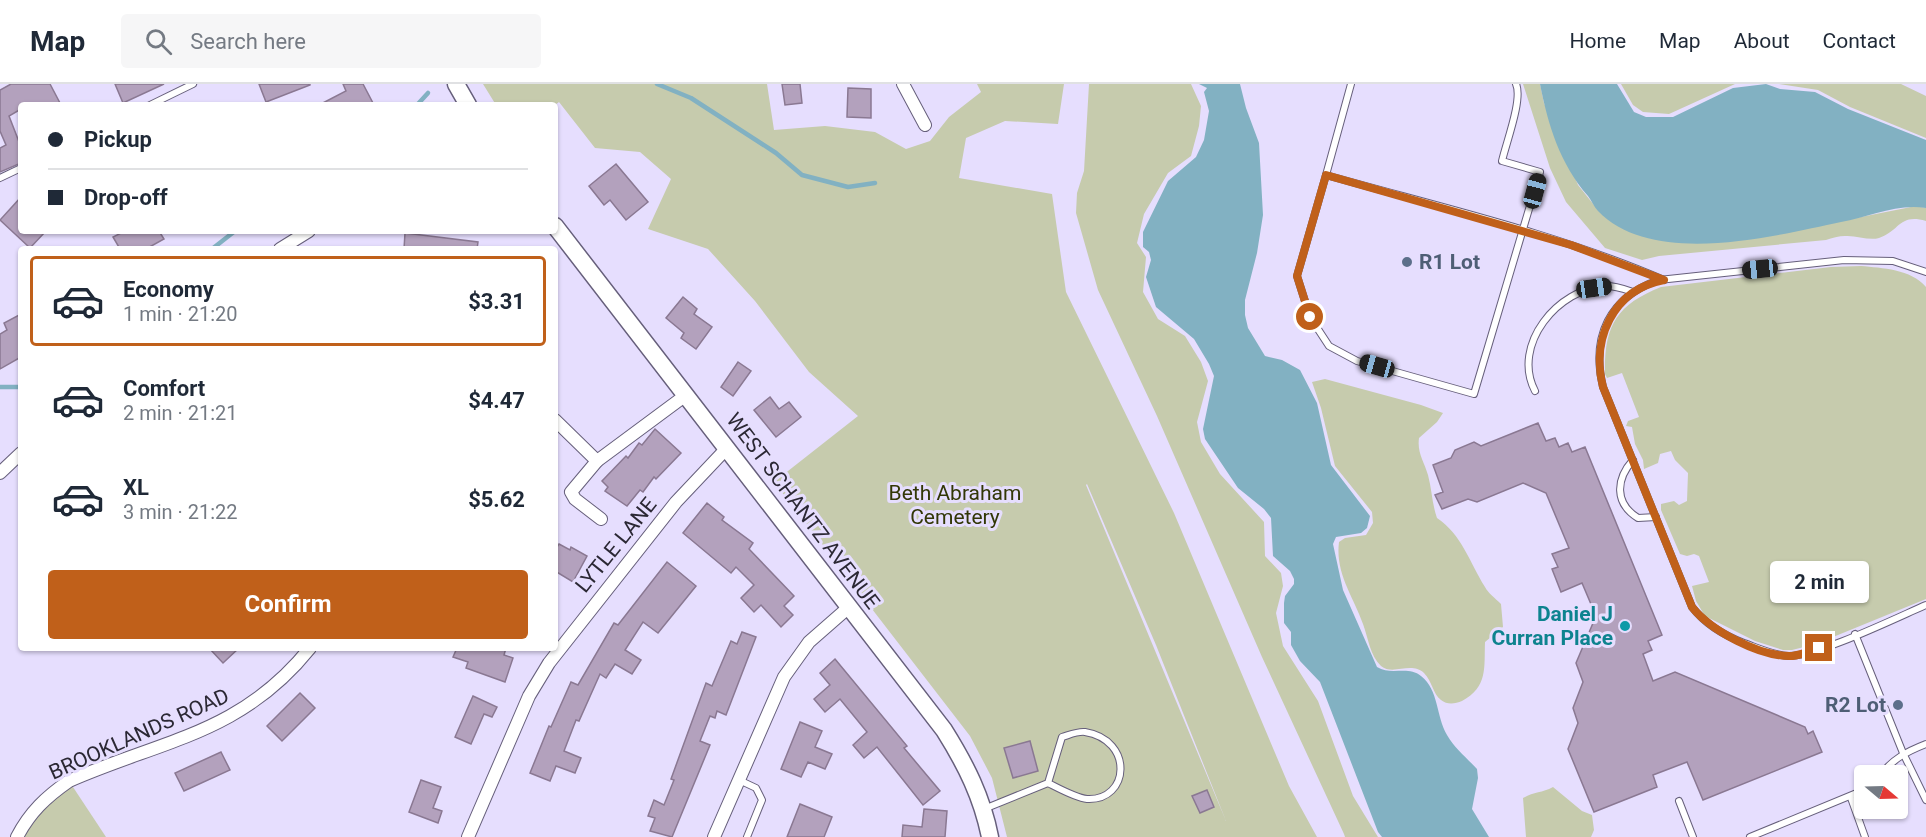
<!DOCTYPE html>
<html lang="en">
<head>
<meta charset="utf-8">
<style>
	:root { --surface:#fff; --page:#f6f6f7; --text:#1f2937; --muted:#747a83; --line:#e0e1e3; --accent:#c0601a }
	body { margin:0; font-family:Roboto,sans-serif; background:var(--page); color:var(--text); height:100vh; display:flex; flex-direction:column; font-size:22px; white-space:nowrap }
	* { box-sizing:border-box; margin:0 }
	p { font-size:20px; color:var(--muted) }
	.icon { flex:none; width:33px; height:33px; fill:none; stroke:currentColor; stroke-width:2; stroke-linecap:round; stroke-linejoin:round }
	.map { position:relative; flex:1; overflow:hidden }
	.panel { position:absolute; left:18px; top:162px; width:540px; height:405px; display:flex; flex-direction:column; background:var(--surface); border-radius:6px; box-shadow:0 2px 4px #0004 }
	.panel>* { flex:none }
	.guide { position:absolute; left:18px; top:18px; width:540px; height:132px; border-radius:6px; box-shadow:0 2px 4px #0004; display:grid; align-content:center; height:132px; padding:0 30px; background:var(--surface) }
	.needle { width:39px; rotate:109deg }
	.buttons { position:absolute; left:1854px; top:681px; display:grid; gap:12px }
	.buttons a { display:grid; place-items:center; width:54px; height:54px; border-radius:6px; background:var(--surface); box-shadow:0 2px 4px #0004; font-size:30px }
	.end { position:absolute; width:27px; height:27px; margin:-14px; border:8px solid #c0601a; background:#fff; box-shadow:0 0 0 3px #fff }
	.from { border-radius:50% }
	.bubble { position:absolute; height:42px; border-radius:6px; background:var(--surface); box-shadow:0 2px 4px #0004; font-size:20px; font-weight:700; line-height:42px; text-align:center }
	.car { position:absolute; width:18px; height:36px; margin:-18px -9px; border-radius:8px; box-shadow:0 0 4px 2px #0007; background:linear-gradient(#222 24%,#8ab4d8 0 40%,#222 0 76%,#8ab4d8 0 86%,#222 0) }
	.guide b { display:flex; align-items:center; gap:21px; height:57px; font-size:22px }
	.guide b+b { border-top:2px solid var(--line) }
	.guide i { width:15px; height:15px; background:var(--text) }
	ul { padding:10px 0 0; list-style:none }
	li { display:flex; align-items:center; gap:18px; height:90px; margin:0 12px 9px; padding:0 18px; border:3px solid transparent; border-radius:6px }
	li div { flex:1 }
	li b { display:block; font-size:22px }
	li em { font-style:normal; font-weight:700 }
	li.on { border-color:var(--accent) }
	li>.icon { width:54px; height:54px; stroke-width:1.5 }
	.cta { display:flex; gap:12px; margin-top:auto; padding:12px 30px }
	.cta a { flex:1; height:69px; border-radius:6px; background:var(--accent); color:#fff; font-size:24px; font-weight:700; line-height:69px; text-align:center }
	header { display:flex; align-items:center; gap:36px; box-sizing:border-box; height:84px; padding:0 30px; background:var(--surface); border-bottom:2px solid var(--line) }
	header strong { font-size:28px }
	nav { display:flex; gap:33px; margin-inline-start:auto; font-size:21px }
	.search { width:420px; height:54px; background:var(--page); display:flex; align-items:center; gap:15px; box-sizing:border-box; padding:0 21px; border-radius:6px; color:var(--muted); font-size:22px }
	.map>svg:first-child { display:block }
	.green { fill:#c6cbad; fill-rule:evenodd }
	.water { fill:#82b1c2 }
	.lines { fill:none; stroke-linecap:round; stroke-linejoin:round }
	.stream { stroke:#82b1c2; stroke-width:4.5 }
	.building { fill:#b3a1bd; stroke:#8a7892; stroke-width:1.5 }
	.lane-casing { stroke:#665f7b; stroke-width:8 }
	.street-casing { stroke:#665f7b; stroke-width:14 }
	.secondary-casing { stroke:#665f7b; stroke-width:19 }
	.lane { stroke:#fff; stroke-width:6 }
	.street { stroke:#fff; stroke-width:12 }
	.secondary { stroke:#fff; stroke-width:16 }
	.route { stroke:#c0601a; stroke-width:8 }
	.service-dot { fill:#5c6f8a; stroke:#e6defe; stroke-width:2 }
	.culture-dot { fill:#0f9aa8; stroke:#e6defe; stroke-width:2 }
	.labels { text-anchor:middle; stroke-width:6; stroke-linejoin:round; paint-order:stroke }
	.service-label { font-size:21px; font-weight:bold; fill:#4e5e75; stroke:#e6defe; text-anchor:start }
	.park-label { font-size:21px; fill:#323706; stroke:#e6defe }
	.street-label { font-size:21px; fill:#2b2834; stroke:#e6defe }
	.culture-label { font-size:21px; font-weight:bold; fill:#0d838f; stroke:#e6defe; text-anchor:end }
</style>
</head>
<body>
<header>
<strong>Map</strong>
<div class="search"><svg class="icon" aria-label="search" viewBox="0 0 24 24"><circle cx="10" cy="10" r="6"/><path d="M15 15l6 6"/></svg>Search here</div>
<nav><a>Home</a><a>Map</a><a>About</a><a>Contact</a></nav>
</header>
<div class="map">
<svg width="1926" height="753" viewBox="0 0 1926 753">
	<rect width="100%" height="100%" fill="#e6defe"/>
	<g class="green">
		<path d="M483,0H767L774,46L825,42L875,48L906,65L930,57L949,33L981,8L977,0H1064L1058,40L1005,37L966,54L959,94L1052,110L1066,208L1174,429L1289,702L1317,753H1007L992,694L970,652L774,398L858,332L809,288L755,217L708,165L648,145L671,95L640,68L595,64L559,18L555,21H496ZM1087,400L1156,561L1226,737L1086,401Z"/>
		<polygon points="1089,0 1191,0 1201,22 1199,42 1191,72 1168,89 1144,130 1137,159 1146,173 1143,208 1158,235 1185,252 1201,278 1208,297 1197,338 1201,358 1220,390 1264,438 1265,472 1281,489 1283,502 1276,529 1283,562 1318,617 1353,712 1378,753 1345,753 1344,750 1262,573 1157,332 1098,206 1076,129 1077,109 1084,87"/>
		<path d="M1523,0H1540L1544,19L1578,101L1598,126L1649,154L1691,159L1751,155L1916,122L1926,124V137C1899,129 1900,147 1879,154C1869,157 1856,151 1845,152C1839,152 1832,154 1826,156L1659,172L1642,176L1605,164L1566,118L1550,84Z"/>
		<polygon points="1621,0 1735,0 1669,30 1643,28 1633,21"/>
		<polygon points="1779,0 1901,0 1926,12 1926,54 1850,23 1818,6"/>
		<path d="M1861,182C1882,184 1911,185 1926,203V515L1816,560L1792,566H1783L1755,557L1705,532L1696,517L1692,502L1709,498L1699,472L1694,470L1687,472L1680,470L1661,426V420L1674,417L1679,421L1687,417L1688,389L1675,376L1671,367L1660,370L1658,379L1644,385L1643,376L1635,360L1632,343L1626,342L1628,337L1639,333L1622,289L1607,294L1605,290C1604,242 1616,221 1661,203L1831,183Z"/>
		<path d="M1325,295L1421,321L1443,329L1437,338L1419,354C1417,369 1424,377 1428,391C1432,406 1432,420 1437,434C1462,451 1469,477 1485,503C1488,509 1495,514 1501,520L1503,543L1485,558C1484,584 1488,603 1462,617C1455,620 1447,621 1441,616C1433,610 1432,597 1424,589C1411,577 1393,592 1381,582C1370,572 1368,553 1363,540C1353,512 1335,489 1339,458L1345,454L1366,451L1373,439L1372,428L1335,382L1321,324L1312,298Z"/>
		<polygon points="69,697 106,753 17,753"/>
		<path d="M1553,703L1582,727L1592,731L1594,746L1591,753H1526L1523,714C1533,708 1542,709 1553,703Z"/>
	</g>
	<g class="water">
		<path d="M1199,0H1240L1246,24L1259,59L1263,131L1257,169L1245,216V231L1248,244L1265,272L1282,276L1300,286L1317,319L1331,381L1370,432L1367,444L1361,449L1336,453L1333,460L1343,506L1377,583C1392,592 1408,581 1421,592C1439,606 1436,632 1447,651C1455,665 1467,674 1477,685L1478,694L1472,725L1489,753H1382L1378,748L1320,598L1300,577L1291,561V548L1284,539V519L1285,512L1294,500V495L1290,487L1273,472L1271,434L1264,425L1238,404L1205,355L1203,345L1214,292L1209,280L1194,255L1156,223L1146,193L1151,176L1149,168L1143,163V148L1168,97L1196,73L1204,56L1209,27L1204,8L1207,4Z"/>
		<path d="M1540,0H1617L1634,28L1646,33H1673L1733,4L1766,0L1780,5L1815,8L1848,25L1926,56V124C1898,119 1868,133 1841,138C1774,152 1653,184 1598,127C1594,123 1592,117 1588,112C1560,80 1548,41 1540,0Z"/>
	</g>
	<g class="lines">
		<g class="stream">
			<polyline points="657,0 691,14 776,69 802,91 848,103 875,99"/>
			<polyline points="417,21 428,9"/>
			<polyline points="212,165 235,147"/>
			<polyline points="0,303 21,303"/>
		</g>
	</g>
	<g class="building">
		<polygon points="11,0 50,0 61,21 21,21 21,25 9,32 21,63 21,79 0,88 0,64 6,61 0,47 0,6"/>
		<polygon points="115,0 164,0 123,19"/>
		<polygon points="259,0 310,0 310,1 266,18"/>
		<polygon points="343,0 363,0 374,21 319,21 346,7"/>
		<polygon points="782,0 800,0 802,19 785,21"/>
		<polygon points="848,4 871,5 871,34 847,33"/>
		<polygon points="616,80 648,118 626,136 610,116 604,121 589,102"/>
		<polygon points="21,113 21,147 46,147 30,164 0,136"/>
		<polygon points="125,147 159,147 164,155 146,165 120,165 113,153"/>
		<polygon points="405,149 478,158 477,165 404,165"/>
		<polygon points="683,213 697,225 694,230 712,243 696,265 681,254 684,249 666,234"/>
		<polygon points="21,230 21,273 0,285 0,250 7,246 4,239"/>
		<polygon points="738,278 751,287 733,312 721,303"/>
		<polygon points="770,313 779,325 789,318 801,333 776,353 754,326"/>
		<polygon points="1538,339 1546,357 1555,354 1559,363 1568,359 1572,368 1585,363 1662,551 1648,557 1652,566 1643,570 1653,597 1675,588 1805,643 1808,650 1813,647 1822,668 1703,716 1687,678 1653,691 1657,703 1594,728 1568,665 1578,639 1573,624 1583,598 1576,579 1596,532 1582,499 1561,508 1552,485 1558,483 1552,470 1569,464 1546,409 1523,399 1477,418 1468,415 1442,425 1435,411 1443,408 1433,381 1451,374 1455,366 1474,358 1481,362"/>
		<polygon points="655,345 681,369 656,395 654,393 643,408 640,406 627,422 605,407 608,403 602,397 626,372 628,374 639,359 642,361"/>
		<polygon points="707,419 724,433 722,436 753,459 749,465 794,512 784,522 793,531 781,543 761,521 754,528 741,514 754,501 736,483 731,489 683,449"/>
		<polygon points="559,460 570,466 571,463 587,472 573,498 555,487 555,466"/>
		<polygon points="667,478 696,502 658,549 643,538 625,566 641,576 632,590 615,580 606,594 600,590 579,637 576,636 564,667 581,674 575,689 556,682 550,697 530,689 549,642 551,643 571,598 578,601 614,539 618,541"/>
		<polygon points="742,548 756,553 726,631 717,627 715,634 710,632 700,657 710,661 672,753 650,747 655,734 648,732 654,716 664,721 674,696 671,695 706,599 712,602 731,557 737,560"/>
		<polygon points="209,564 239,564 223,579"/>
		<polygon points="457,564 506,564 504,571 513,574 505,598 466,584 468,578 453,573"/>
		<polygon points="835,575 907,662 904,664 940,707 923,721 877,663 864,674 853,661 867,648 840,615 825,628 814,615 830,601 820,589"/>
		<polygon points="300,609 315,624 282,657 267,642"/>
		<polygon points="473,612 497,623 492,633 484,630 471,660 455,653"/>
		<polygon points="800,638 822,647 815,663 832,670 825,685 808,678 801,693 781,685"/>
		<polygon points="1030,657 1038,687 1013,694 1004,664"/>
		<polygon points="221,668 230,686 184,707 175,689"/>
		<polygon points="421,696 441,703 433,724 442,727 438,739 409,728"/>
		<polygon points="1207,706 1214,723 1200,729 1192,712"/>
		<polygon points="800,720 832,733 824,753 787,753"/>
		<polygon points="924,725 947,727 945,753 902,753 903,741 922,743"/>
	</g>
	<g class="lines">
		<defs>
			<g id="lane">
				<path d="M1516,0C1523,15 1506,59 1502,77L1540,88L1474,310L1357,277L1329,262L1310,233L1297,192L1326,91C1439,123 1555,149 1664,196"/>
				<polyline points="150,21 193,0"/>
				<polyline points="1326,91 1351,0"/>
				<polyline points="0,94 21,84"/>
				<path d="M1926,188L1893,177L1844,176L1659,196C1609,213 1591,253 1603,303L1692,523C1706,541 1723,551 1744,559C1758,564 1773,571 1788,572C1816,573 1896,534 1926,521"/>
				<path d="M1535,307C1511,261 1558,204 1606,202C1616,202 1624,205 1633,208"/>
				<path d="M1633,376C1616,395 1614,419 1638,434L1656,433"/>
				<polyline points="1855,550 1903,669 1926,716"/>
				<path d="M1880,692C1892,675 1908,667 1926,660"/>
				<polyline points="739,696 756,704 762,716 747,753"/>
				<polyline points="1851,714 1865,753"/>
				<polyline points="1679,717 1693,753"/>
				<path d="M984,725L1048,699C1058,704 1076,714 1087,715C1130,717 1134,656 1085,648C1078,647 1069,651 1062,653L1048,699"/>
				<polyline points="1750,753 1864,706"/>
			</g>
			<g id="street">
				<polyline points="903,0 925,41"/>
				<polyline points="280,165 309,147"/>
				<polyline points="555,336 597,377 686,311"/>
				<polyline points="597,377 571,408 575,415 601,435"/>
				<polyline points="0,389 21,369"/>
				<path d="M17,753C30,728 46,713 69,697C162,656 241,650 310,564"/>
				<polyline points="468,753 529,612 549,579 676,418 727,364"/>
				<polyline points="714,753 784,593 809,558 849,523"/>
			</g>
			<g id="secondary">
				<polyline points="456,0 468,21"/>
				<path d="M555,142L944,646C966,681 982,713 990,753"/>
			</g>
		</defs>
		<use href="#lane" class="lane-casing"/>
		<use href="#street" class="street-casing"/>
		<use href="#secondary" class="secondary-casing"/>
		<use href="#lane" class="lane"/>
		<use href="#street" class="street"/>
		<use href="#secondary" class="secondary"/>
	</g>
	<g class="lines">
		<path class="route" d="M1310,233L1297,192L1326,91L1571,161L1664,196C1612,206 1591,256 1603,303L1692,523C1711,547 1760,573 1792,572C1801,571 1810,567 1819,564"/>
	</g>
	<g class="service-dot">
		<circle cx="1407" cy="178" r="6"/>
		<circle cx="1898" cy="621" r="6"/>
	</g>
	<circle class="culture-dot" cx="1625" cy="542" r="6"/>
	<g class="labels">
		<g class="service-label">
			<text x="1419" y="185">R1 Lot</text>
			<text x="1886" y="628" text-anchor="end">R2 Lot</text>
		</g>
		<g class="park-label">
			<text x="955" y="416">Beth Abraham<tspan x="955" dy="24">Cemetery</tspan></text>
		</g>
		<g class="street-label">
			<text transform="translate(803 427) rotate(53)" y="7">WEST SCHANTZ AVENUE</text>
			<text transform="translate(616 461) rotate(-51)" y="7">LYTLE LANE</text>
			<text transform="translate(139 650) rotate(-24)" y="7">BROOKLANDS ROAD</text>
		</g>
		<g class="culture-label">
			<text x="1613" y="537">Daniel J<tspan x="1613" dy="24">Curran Place</tspan></text>
		</g>
	</g>
</svg>
<div class="buttons">
<a><svg class="needle" viewBox="-14 -14 28 28"><path d="M0-13l5 13h-10z" fill="#e53935"/><path d="M0 13l5-13h-10z" fill="#747a83"/></svg></a>
</div>
<i class="end from" style="left:1310px;top:233px"></i>
<i class="end" style="left:1819px;top:564px"></i>
<div class="bubble" style="left:1770px;top:477px;width:99px">2 min</div>
<i class="car" style="left:1535px;top:107px;rotate:15deg"></i>
<i class="car" style="left:1760px;top:185px;rotate:264deg"></i>
<i class="car" style="left:1594px;top:204px;rotate:82deg"></i>
<i class="car" style="left:1377px;top:282px;rotate:286deg"></i>
<div class="guide">
<b><i class="from"></i>Pickup</b>
<b><i></i>Drop-off</b>
</div>
<section class="panel">
<ul>
<li class="on"><svg class="icon" aria-label="car" viewBox="0 0 24 24"><path d="M5 17H2v-5l4-1 3-4h7l3 4 3 1v5h-3M9 17h6M6 11h13"/><circle cx="7" cy="17" r="2"/><circle cx="17" cy="17" r="2"/></svg><div><b>Economy</b><p>1 min · 21:20</p></div><em>$3.31</em></li>
<li><svg class="icon" aria-label="car" viewBox="0 0 24 24"><path d="M5 17H2v-5l4-1 3-4h7l3 4 3 1v5h-3M9 17h6M6 11h13"/><circle cx="7" cy="17" r="2"/><circle cx="17" cy="17" r="2"/></svg><div><b>Comfort</b><p>2 min · 21:21</p></div><em>$4.47</em></li>
<li><svg class="icon" aria-label="car" viewBox="0 0 24 24"><path d="M5 17H2v-5l4-1 3-4h7l3 4 3 1v5h-3M9 17h6M6 11h13"/><circle cx="7" cy="17" r="2"/><circle cx="17" cy="17" r="2"/></svg><div><b>XL</b><p>3 min · 21:22</p></div><em>$5.62</em></li>
</ul>
<div class="cta"><a>Confirm</a></div>
</section>
</div>
</body>
</html>
